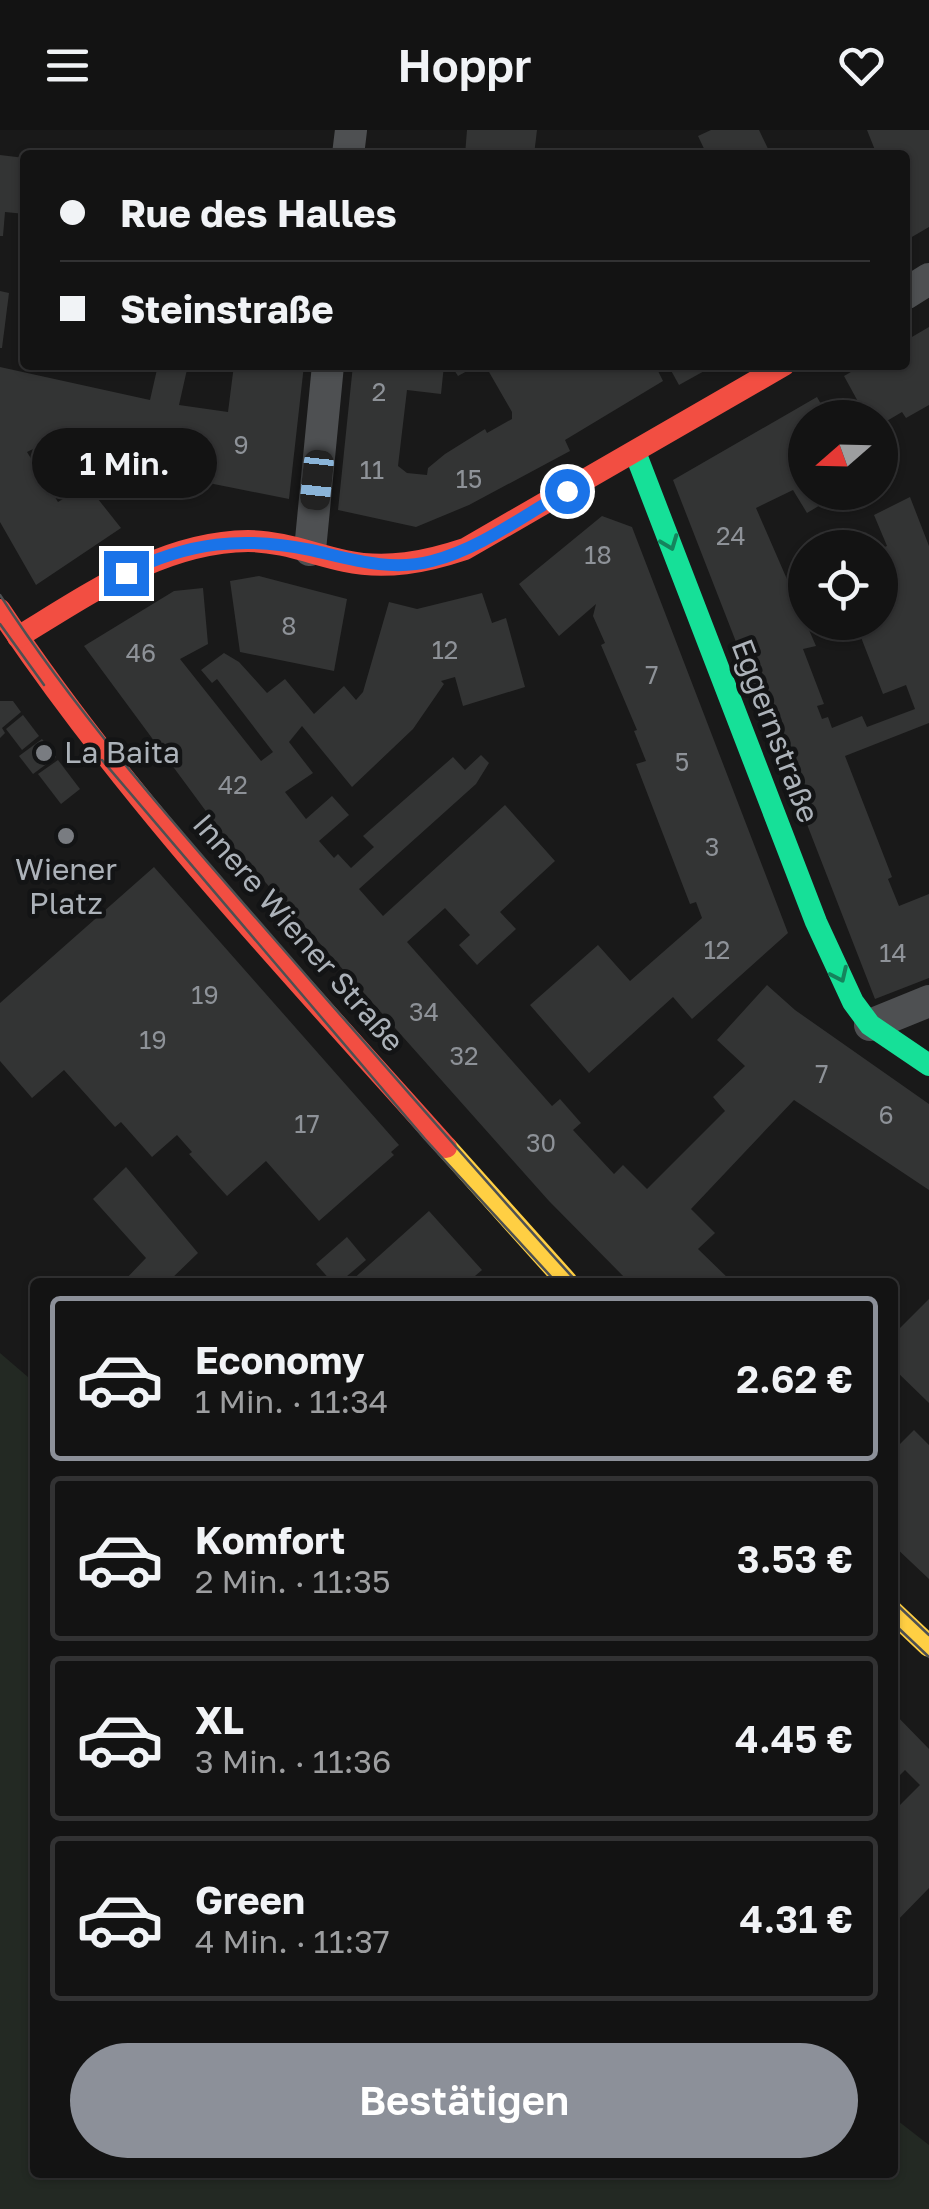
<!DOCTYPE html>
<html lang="de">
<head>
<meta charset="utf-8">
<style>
	:root { --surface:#131313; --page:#202021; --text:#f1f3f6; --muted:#9d9ea0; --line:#323233; --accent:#8c9099 }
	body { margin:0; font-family:"Golos Text",sans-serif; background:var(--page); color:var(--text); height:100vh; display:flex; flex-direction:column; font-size:38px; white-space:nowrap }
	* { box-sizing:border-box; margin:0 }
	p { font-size:32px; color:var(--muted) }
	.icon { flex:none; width:55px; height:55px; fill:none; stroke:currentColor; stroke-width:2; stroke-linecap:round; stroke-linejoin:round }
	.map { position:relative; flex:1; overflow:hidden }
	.details { position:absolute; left:30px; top:1148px; width:868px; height:900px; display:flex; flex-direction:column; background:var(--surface); border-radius:10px; box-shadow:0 2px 8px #0004,0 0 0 2px var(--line) }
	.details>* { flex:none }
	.guide { position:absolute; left:20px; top:20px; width:890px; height:220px; border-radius:10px; box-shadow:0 2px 8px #0004,0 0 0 2px var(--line); display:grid; align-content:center; height:220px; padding:0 40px; background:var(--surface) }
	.needle { width:65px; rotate:250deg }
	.controls { position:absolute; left:788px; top:270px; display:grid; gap:20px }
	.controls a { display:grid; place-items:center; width:110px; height:110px; border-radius:50%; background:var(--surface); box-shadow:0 2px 8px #0004,0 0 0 2px var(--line); font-size:50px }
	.end { position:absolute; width:45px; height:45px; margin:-22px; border:12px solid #1a73e8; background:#fff; box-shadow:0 0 0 5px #fff }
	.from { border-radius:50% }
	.bubble { position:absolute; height:70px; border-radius:35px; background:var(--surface); box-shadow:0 2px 8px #0004,0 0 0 2px var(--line); font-size:32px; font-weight:600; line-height:70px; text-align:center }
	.car { position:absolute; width:30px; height:60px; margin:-30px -15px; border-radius:12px; box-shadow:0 0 8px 2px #0007; background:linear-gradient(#222 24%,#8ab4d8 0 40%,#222 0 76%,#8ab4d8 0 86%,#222 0) }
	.guide b { display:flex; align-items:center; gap:35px; height:95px; font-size:38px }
	.guide b+b { border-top:2px solid var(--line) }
	.guide i { width:25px; height:25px; background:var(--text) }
	ul { padding:18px 0 0; list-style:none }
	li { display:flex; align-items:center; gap:30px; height:165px; margin:0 20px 15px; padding:0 20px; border:5px solid var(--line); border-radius:10px }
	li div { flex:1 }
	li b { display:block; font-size:38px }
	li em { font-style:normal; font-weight:600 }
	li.on { border-color:var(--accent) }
	li>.icon { width:90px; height:90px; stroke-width:1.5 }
	.cta { display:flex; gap:20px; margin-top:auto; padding:20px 40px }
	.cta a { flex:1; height:115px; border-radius:60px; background:var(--accent); color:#fff; font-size:40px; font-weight:600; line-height:115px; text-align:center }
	header { display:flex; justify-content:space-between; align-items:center; height:130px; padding:0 40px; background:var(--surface); font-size:45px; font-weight:600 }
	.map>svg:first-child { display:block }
	.green { fill:#232923 }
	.building { fill:#333434 }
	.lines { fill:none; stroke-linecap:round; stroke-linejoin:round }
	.street { stroke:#4e5052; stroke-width:32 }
	.fast { stroke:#16e098; stroke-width:22 }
	.slow { stroke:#ffcf43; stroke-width:22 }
	.jam { stroke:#f24e42; stroke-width:22 }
	.tram { stroke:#4e5052; stroke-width:2.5 }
	.oneway { stroke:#15845d }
	.route { stroke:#1a73e8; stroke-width:12 }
	.poi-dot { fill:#797c81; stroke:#131415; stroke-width:4 }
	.labels { text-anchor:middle; stroke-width:9; stroke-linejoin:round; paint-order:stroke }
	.number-label { font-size:25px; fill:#8e9298 }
	.street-label { font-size:30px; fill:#acb2b9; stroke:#131415 }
	.poi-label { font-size:30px; fill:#acb2b9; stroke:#131415; text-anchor:start }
</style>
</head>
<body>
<header><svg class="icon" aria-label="menu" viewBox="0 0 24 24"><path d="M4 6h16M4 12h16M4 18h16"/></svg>Hoppr<svg class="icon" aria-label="heart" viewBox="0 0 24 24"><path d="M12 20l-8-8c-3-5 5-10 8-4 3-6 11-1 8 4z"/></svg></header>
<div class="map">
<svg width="929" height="2079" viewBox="0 0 929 2079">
	<rect width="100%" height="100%" fill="#191919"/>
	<polygon class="green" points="0,1223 35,1253 35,2042 892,2042 893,1987 929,2015 929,2079 0,2079"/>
	<g class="building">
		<polygon points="467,0 537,0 534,25 465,25"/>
		<polygon points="711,0 759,0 771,25 707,25 698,6"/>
		<polygon points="867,0 929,0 929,97 905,111 905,25 877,25"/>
		<polygon points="0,25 25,28 25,84 5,82 3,106 0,106"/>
		<polygon points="0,161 9,163 2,218 0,218"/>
		<polygon points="929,197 929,275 906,288 902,282 880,295 880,288 867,288 844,246 863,235 905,235 905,211"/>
		<polygon points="158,235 188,235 179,275 228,282 234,235 304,235 289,369 179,347 43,314 27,322 58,372 76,361 94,364 121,398 36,455 0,392 0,237 150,270"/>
		<polygon points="353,235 444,235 441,264 407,260 398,336 407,343 427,345 428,338 445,324 485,299 487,303 512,289 512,282 485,235 655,235 663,251 565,310 570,321 469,375 416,397 338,380"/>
		<polygon points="451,235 478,235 458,246"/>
		<polygon points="668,235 715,235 679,255"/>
		<polygon points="817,267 829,288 805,288 805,362 842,362 807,383 793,360 756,378 816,516 803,519 824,574 817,576 822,589 828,587 832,598 862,586 867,597 915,579 906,555 883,564 857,497 864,492 880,492 880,419 887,416 874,385 910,367 929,416 929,593 845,626 892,747 888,749 899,776 929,764 929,848 875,869 673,350"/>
		<polygon points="602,386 632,397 788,803 692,889 673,867 589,943 530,875 598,815 630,851 702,788 696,772 690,774 636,634 646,631 634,601 637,600 601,515 605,513 593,486 596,474 559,506 519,454"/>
		<polygon points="259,446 347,469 334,541 240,522 230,451"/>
		<polygon points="203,458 208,514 180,529 261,631 273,622 217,549 212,553 201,540 224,523 239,532 267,563 285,549 314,584 344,556 356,570 363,562 389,472 417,479 482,463 492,493 506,488 525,557 463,576 455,547 441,551 444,554 413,599 352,657 302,596 289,612 313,643 285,662 306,689 332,666 349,685 319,711 334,728 338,724 351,738 374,717 363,706 453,627 465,640 481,625 489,633 476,654 359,759 383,786 505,675 555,731 500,782 516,799 477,835 459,815 470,805 445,778 407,812 552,976 560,969 581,993 573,1000 614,1044 623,1035 647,1059 725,981 713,967 745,936 717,910 767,855 795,880 929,974 929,1060 794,970 691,1079 715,1103 698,1119 732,1152 629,1152 549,1071 225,707 84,516 174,461"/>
		<polygon points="0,571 13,571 21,582 2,598 5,603 0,608"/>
		<polygon points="23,585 39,606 22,620 6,599"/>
		<polygon points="42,609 56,627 33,644 19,626"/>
		<polygon points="58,630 80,659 61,674 38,644"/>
		<polygon points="154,737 399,1015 391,1022 394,1025 319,1091 266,1031 227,1066 189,1024 192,1022 177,1005 152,1027 121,992 115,997 64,940 32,968 0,931 0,873"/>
		<polygon points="126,1037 198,1123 168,1152 123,1152 146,1128 93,1069"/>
		<polygon points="429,1081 482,1140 468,1152 350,1152"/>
		<polygon points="347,1107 366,1130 340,1152 332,1152 316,1134"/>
		<polygon points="929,1169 929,1273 892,1237 892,1206"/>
		<polygon points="914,1300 929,1315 929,1449 892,1414 892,1312 897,1317"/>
		<polygon points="892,1581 929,1619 929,1758 892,1796 892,1683 920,1655 905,1640 892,1653"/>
	</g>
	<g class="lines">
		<g class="street">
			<polyline points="348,25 351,0"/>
			<polyline points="905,164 929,149"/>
			<polyline points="310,420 328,235"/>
			<polyline points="870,895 929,871"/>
		</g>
		<polyline class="fast" points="635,322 816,792 853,872 870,895 929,935"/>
		<g class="slow">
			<polyline points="446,1017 567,1152"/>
			<polyline points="892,1481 929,1516"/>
		</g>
		<g class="jam">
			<path d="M0,480C129,673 292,844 446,1017"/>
			<path d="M18,507C89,464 162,412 248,411C281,411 313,424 345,431C386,440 426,432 465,419L784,235"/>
		</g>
		<g class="tram">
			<path d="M0,465C79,587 175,695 270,804C372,921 473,1038 577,1152"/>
			<polyline points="0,494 44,555"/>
			<polyline points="102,630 425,1009 556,1152"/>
			<polyline points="892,1470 929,1505"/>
			<polyline points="892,1492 929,1527"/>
		</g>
	</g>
	<defs><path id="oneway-chevron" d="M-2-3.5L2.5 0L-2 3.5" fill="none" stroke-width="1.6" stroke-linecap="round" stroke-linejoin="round" transform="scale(2.5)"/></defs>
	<g class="oneway">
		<use href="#oneway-chevron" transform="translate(670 413) rotate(69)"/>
		<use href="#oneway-chevron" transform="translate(840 845) rotate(65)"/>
	</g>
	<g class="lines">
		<path class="route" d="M126,443C189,412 242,406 311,420C351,429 390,442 432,431C480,419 524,385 567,361"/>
	</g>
	<g class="poi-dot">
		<circle cx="44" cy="623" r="10"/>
		<circle cx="66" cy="706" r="10"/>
	</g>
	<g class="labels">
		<g class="number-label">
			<text x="379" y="271">2</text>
			<text x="241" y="324">9</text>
			<text x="372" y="349">11</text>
			<text x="469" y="358">15</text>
			<text x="731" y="415">24</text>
			<text x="598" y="434">18</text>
			<text x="289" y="505">8</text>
			<text x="445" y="529">12</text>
			<text x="141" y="532">46</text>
			<text x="652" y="554">7</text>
			<text x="682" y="641">5</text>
			<text x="233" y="664">42</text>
			<text x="712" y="726">3</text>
			<text x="717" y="829">12</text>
			<text x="893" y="832">14</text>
			<text x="205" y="874">19</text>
			<text x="424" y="891">34</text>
			<text x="153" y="919">19</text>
			<text x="464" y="935">32</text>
			<text x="822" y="953">7</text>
			<text x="886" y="994">6</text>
			<text x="307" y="1003">17</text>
			<text x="541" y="1022">30</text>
		</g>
		<g class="street-label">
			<text transform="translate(775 601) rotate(69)" y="10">Eggernstraße</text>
			<text transform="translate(298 803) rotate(49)" y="10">Innere Wiener Straße</text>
		</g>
		<g class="poi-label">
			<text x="64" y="633">La Baita</text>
			<text x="66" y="750" text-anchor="middle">Wiener<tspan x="66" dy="34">Platz</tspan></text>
		</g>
	</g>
</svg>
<div class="controls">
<a><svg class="needle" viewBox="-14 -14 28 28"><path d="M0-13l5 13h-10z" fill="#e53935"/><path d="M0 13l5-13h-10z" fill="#9d9ea0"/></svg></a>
<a><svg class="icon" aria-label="locate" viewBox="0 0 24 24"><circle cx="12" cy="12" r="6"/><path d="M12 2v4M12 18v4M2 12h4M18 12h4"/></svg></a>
</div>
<i class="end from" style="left:567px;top:361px"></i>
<i class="end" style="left:126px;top:443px"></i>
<div class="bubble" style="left:32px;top:298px;width:185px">1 Min.</div>
<i class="car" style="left:317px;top:350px;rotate:186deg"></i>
<div class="guide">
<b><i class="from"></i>Rue des Halles</b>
<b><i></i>Steinstraße</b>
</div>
<section class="details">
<ul>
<li class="on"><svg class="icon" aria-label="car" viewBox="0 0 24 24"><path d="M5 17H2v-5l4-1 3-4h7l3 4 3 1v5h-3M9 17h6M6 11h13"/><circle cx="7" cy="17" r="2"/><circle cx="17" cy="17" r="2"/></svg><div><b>Economy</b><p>1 Min. · 11:34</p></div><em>2.62 €</em></li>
<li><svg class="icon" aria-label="car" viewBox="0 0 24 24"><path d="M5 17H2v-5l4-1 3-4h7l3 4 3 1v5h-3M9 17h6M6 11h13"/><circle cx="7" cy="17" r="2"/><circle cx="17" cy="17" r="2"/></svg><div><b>Komfort</b><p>2 Min. · 11:35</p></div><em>3.53 €</em></li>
<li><svg class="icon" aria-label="car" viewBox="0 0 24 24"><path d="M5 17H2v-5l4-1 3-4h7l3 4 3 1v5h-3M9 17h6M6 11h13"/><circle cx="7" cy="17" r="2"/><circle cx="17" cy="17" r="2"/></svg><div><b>XL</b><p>3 Min. · 11:36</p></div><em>4.45 €</em></li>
<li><svg class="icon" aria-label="car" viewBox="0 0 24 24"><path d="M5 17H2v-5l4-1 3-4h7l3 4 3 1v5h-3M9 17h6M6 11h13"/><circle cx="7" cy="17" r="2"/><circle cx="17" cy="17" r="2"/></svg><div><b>Green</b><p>4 Min. · 11:37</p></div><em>4.31 €</em></li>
</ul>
<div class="cta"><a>Bestätigen</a></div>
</section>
</div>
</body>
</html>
